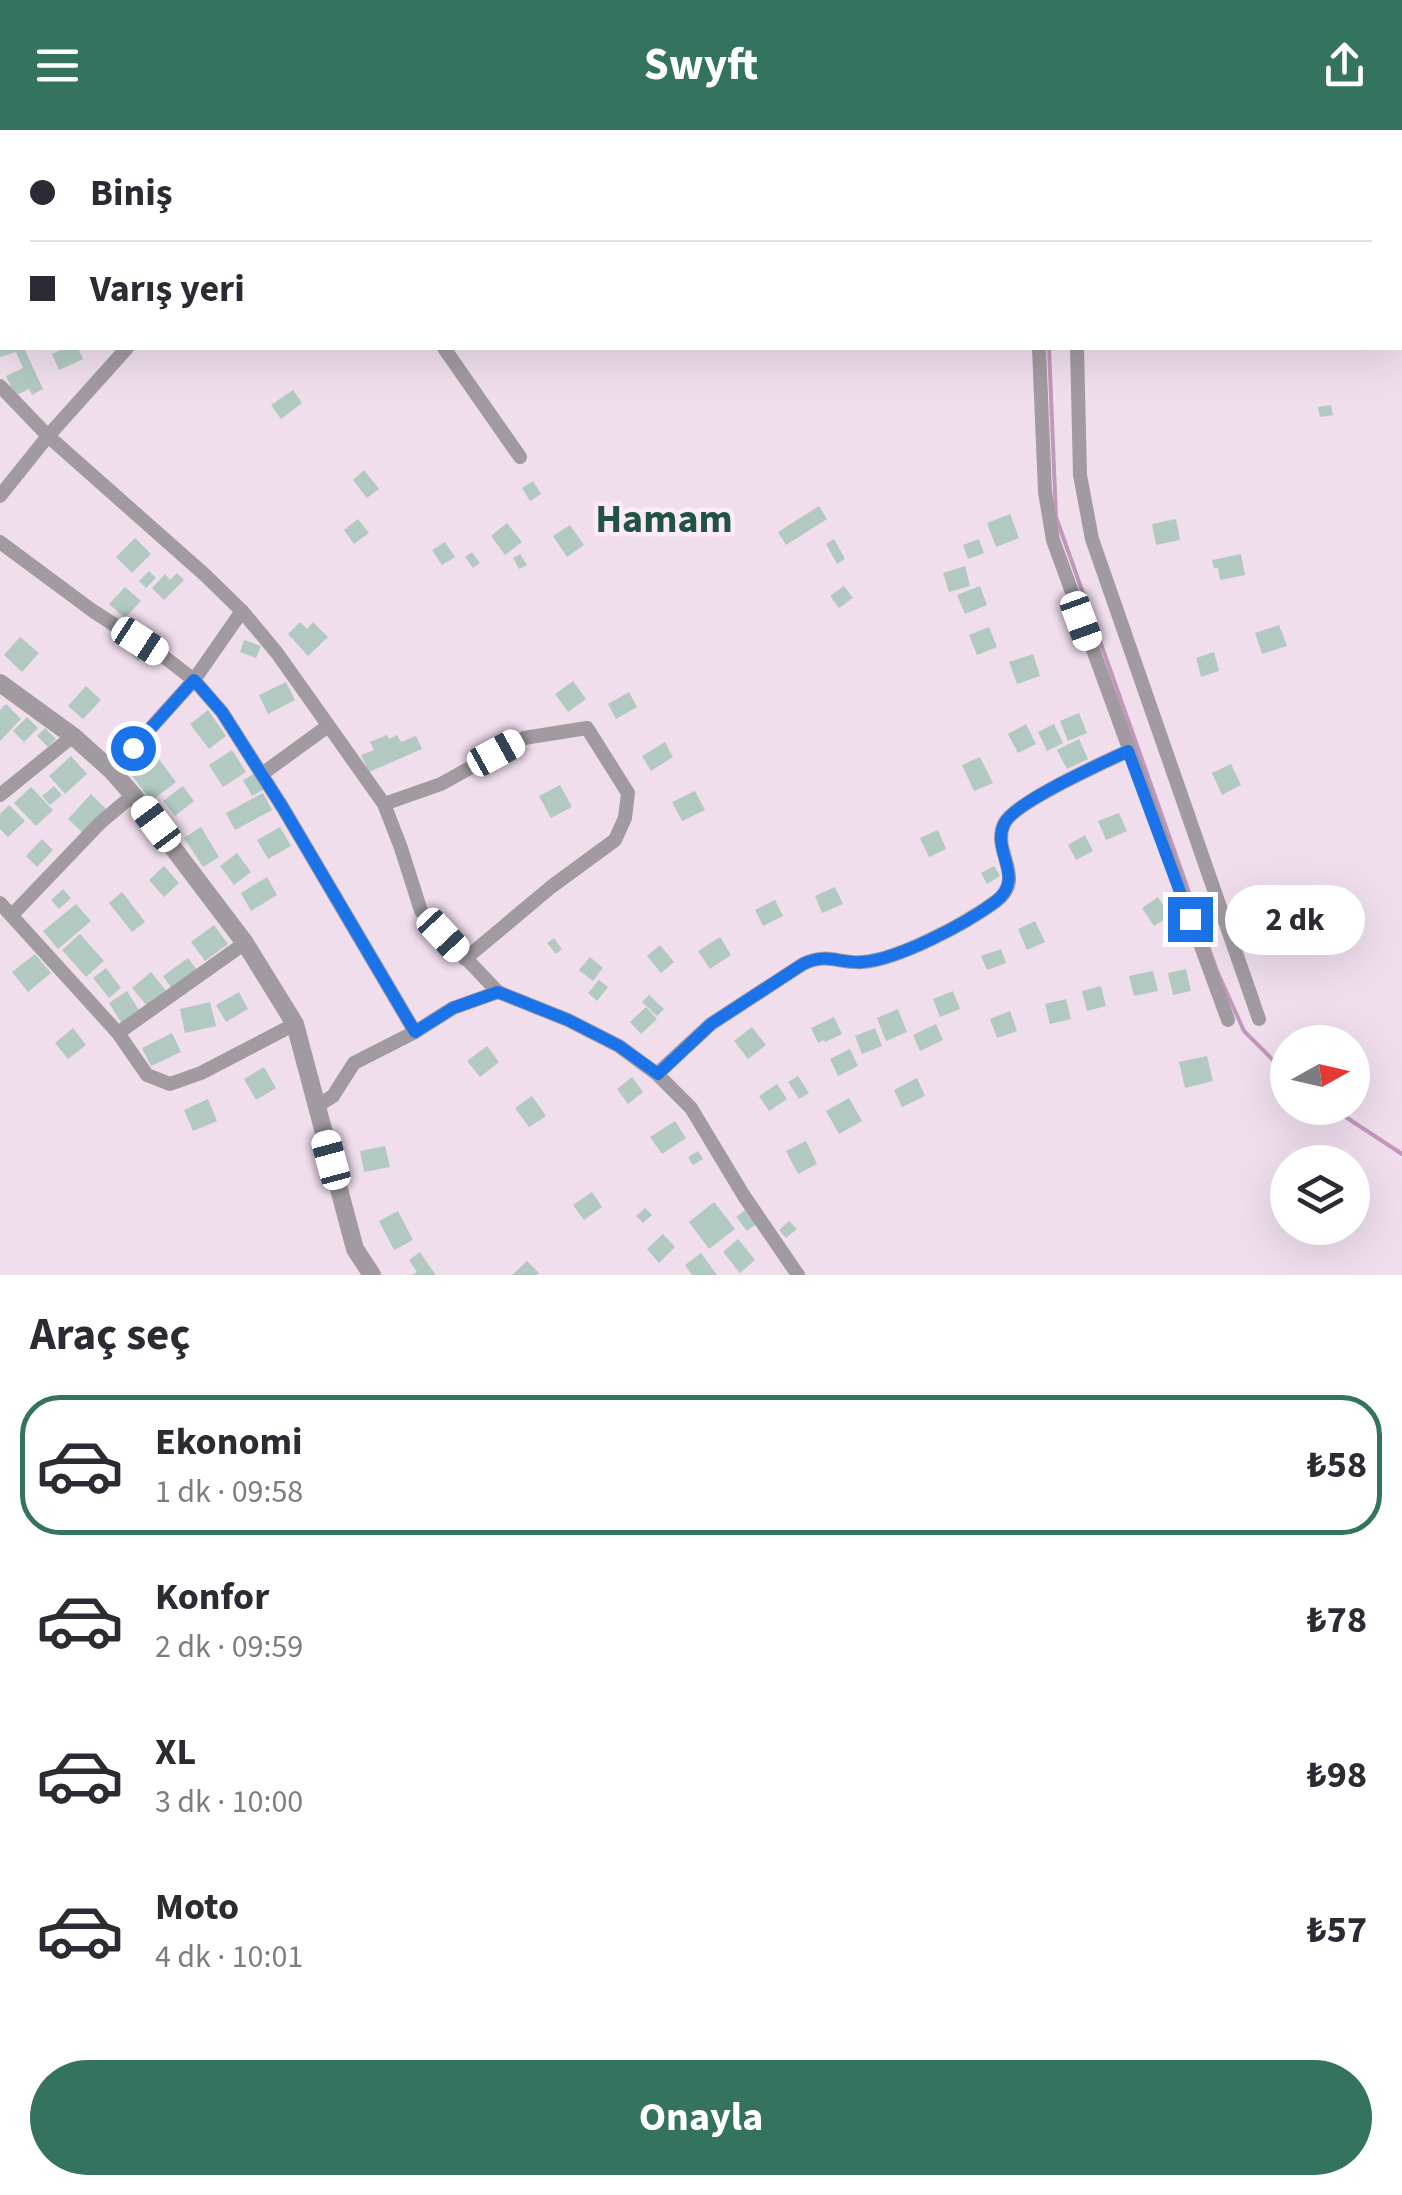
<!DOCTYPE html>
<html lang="tr">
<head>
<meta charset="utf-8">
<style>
	:root { --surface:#fff; --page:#f2f2f3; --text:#2b2b33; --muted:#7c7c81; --line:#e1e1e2; --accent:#337360 }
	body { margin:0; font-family:"Source Sans 3",sans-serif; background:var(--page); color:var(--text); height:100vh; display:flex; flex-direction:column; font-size:38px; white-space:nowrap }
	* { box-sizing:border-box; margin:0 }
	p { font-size:32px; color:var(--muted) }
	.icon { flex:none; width:55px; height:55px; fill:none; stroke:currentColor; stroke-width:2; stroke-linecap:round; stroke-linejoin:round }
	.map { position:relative; height:1145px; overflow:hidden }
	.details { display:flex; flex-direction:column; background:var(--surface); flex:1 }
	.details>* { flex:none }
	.banner { position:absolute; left:0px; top:0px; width:1402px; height:220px; box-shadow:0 10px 40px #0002; display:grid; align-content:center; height:220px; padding:0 30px; background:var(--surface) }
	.needle { width:65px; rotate:82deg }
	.tools { position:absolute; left:1270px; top:895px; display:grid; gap:20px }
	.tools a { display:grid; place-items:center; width:100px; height:100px; border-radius:50%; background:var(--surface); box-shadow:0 10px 40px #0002; font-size:50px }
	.end { position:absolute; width:45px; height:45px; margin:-22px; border:12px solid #1a73e8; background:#fff; box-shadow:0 0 0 5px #fff }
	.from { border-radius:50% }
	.bubble { position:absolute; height:70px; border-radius:35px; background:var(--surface); box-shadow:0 10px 40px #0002; font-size:32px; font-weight:700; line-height:70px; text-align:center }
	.car { position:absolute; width:30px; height:60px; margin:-30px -15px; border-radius:12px; box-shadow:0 0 8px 2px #0007; background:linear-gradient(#fff 24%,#345 0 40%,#fff 0 76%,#345 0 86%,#fff 0) }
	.banner b { display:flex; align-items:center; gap:35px; height:95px; font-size:38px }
	.banner b+b { border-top:2px solid var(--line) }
	.banner i { width:25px; height:25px; background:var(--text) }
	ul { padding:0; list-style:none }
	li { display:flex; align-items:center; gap:30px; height:140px; margin:0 20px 15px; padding:0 10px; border:5px solid transparent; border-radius:40px }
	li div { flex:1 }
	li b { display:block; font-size:38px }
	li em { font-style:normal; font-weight:700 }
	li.selected { border-color:var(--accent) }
	li>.icon { width:90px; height:90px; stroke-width:1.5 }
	h2 { padding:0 30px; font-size:45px; line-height:120px }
	.button { display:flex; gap:20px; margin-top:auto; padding:20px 30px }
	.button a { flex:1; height:115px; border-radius:60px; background:var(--accent); color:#fff; font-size:40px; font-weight:700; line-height:115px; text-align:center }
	header { display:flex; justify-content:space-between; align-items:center; height:130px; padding:0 30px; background:var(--accent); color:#fff; font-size:45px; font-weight:700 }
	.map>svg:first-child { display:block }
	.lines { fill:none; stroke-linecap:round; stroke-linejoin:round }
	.stream { stroke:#c197bb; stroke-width:4 }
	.building { fill:#b1c9c0 }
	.minor { stroke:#a19aa0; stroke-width:14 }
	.tertiary { stroke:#a19aa0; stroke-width:18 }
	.route { stroke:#1a73e8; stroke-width:12 }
	.labels { text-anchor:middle; stroke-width:9; stroke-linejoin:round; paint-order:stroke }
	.district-label { font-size:40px; font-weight:bold; fill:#205344; stroke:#fdebfa }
</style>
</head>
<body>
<header><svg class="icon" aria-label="menu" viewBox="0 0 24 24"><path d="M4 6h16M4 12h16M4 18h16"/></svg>Swyft<svg class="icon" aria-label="share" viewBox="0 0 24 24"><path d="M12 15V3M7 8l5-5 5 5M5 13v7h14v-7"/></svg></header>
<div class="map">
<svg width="1402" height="1145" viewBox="0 0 1402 1145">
	<rect width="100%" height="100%" fill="#f0deed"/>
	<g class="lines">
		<g class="stream">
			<polyline points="1045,0 1046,2"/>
			<polyline points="1049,218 1056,387 1217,841 1244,901 1288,945"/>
			<polyline points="1332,978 1402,1024"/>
		</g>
	</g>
	<g class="building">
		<polygon points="0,218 24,218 43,259 32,265 29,259 15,266 6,246 23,238 16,222 0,227"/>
		<polygon points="65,218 78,218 83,229 59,240 52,224"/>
		<polygon points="293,260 302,273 281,289 271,275"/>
		<polygon points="1331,275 1333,285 1320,287 1318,277"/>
		<polygon points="364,340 379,359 367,368 353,350"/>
		<polygon points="533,351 541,364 530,371 522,358"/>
		<polygon points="616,371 628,388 620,394 617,389 608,395 599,383"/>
		<polygon points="819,376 827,389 786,415 778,402"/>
		<polygon points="1010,384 1019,408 996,417 987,393"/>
		<polygon points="358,389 369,403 354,414 344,400"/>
		<polygon points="1176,389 1180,410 1156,415 1152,394"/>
		<polygon points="507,393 522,412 505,425 491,406"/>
		<polygon points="570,395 584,415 567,427 553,406"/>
		<polygon points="135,408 151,424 132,443 116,427"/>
		<polygon points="834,409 845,429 837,434 826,414"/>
		<polygon points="979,409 984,423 968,429 963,415"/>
		<polygon points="445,412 455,427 442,435 432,420"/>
		<polygon points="472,422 480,433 473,438 465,427"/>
		<polygon points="520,424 527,435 519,439 513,428"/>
		<polygon points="1241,424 1245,445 1220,450 1218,438 1214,438 1212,430"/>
		<polygon points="965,436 970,456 949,462 943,443"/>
		<polygon points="149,441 156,448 146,458 139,451"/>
		<polygon points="177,443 184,450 164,470 152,458 165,444 170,450"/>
		<polygon points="844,456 853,468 839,478 830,466"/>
		<polygon points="980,456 987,475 965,484 957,465"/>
		<polygon points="125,457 141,471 125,488 109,474"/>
		<polygon points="300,492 307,499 313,492 328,507 308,526 288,504"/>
		<polygon points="1279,495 1287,516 1262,524 1255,503"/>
		<polygon points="989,497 997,517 977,525 969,505"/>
		<polygon points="20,507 39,523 22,542 4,525"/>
		<polygon points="133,508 147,522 138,531 124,517"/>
		<polygon points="244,510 261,516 256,528 240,522"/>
		<polygon points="1214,522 1219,541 1201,547 1196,528"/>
		<polygon points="1033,524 1040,546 1017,554 1009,532"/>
		<polygon points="573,551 586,569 568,582 555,564"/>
		<polygon points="286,552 295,570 268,584 259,565"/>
		<polygon points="86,556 101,570 83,589 68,576"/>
		<polygon points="629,562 637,577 616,589 608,574"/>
		<polygon points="6,574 21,589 0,611 0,580"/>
		<polygon points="208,580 226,606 209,619 190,594"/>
		<polygon points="1079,583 1087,603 1068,611 1060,591"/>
		<polygon points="27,587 38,598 24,612 13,601"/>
		<polygon points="1026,594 1036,614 1018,623 1008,604"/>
		<polygon points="1054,594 1063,613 1047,621 1038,602"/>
		<polygon points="45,598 56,609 48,617 37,606"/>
		<polygon points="387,605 389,609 397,605 401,612 416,606 422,619 369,642 361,625 374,620 370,612"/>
		<polygon points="1079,609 1088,629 1067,639 1057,620"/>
		<polygon points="665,612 673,627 651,641 642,626"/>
		<polygon points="232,620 246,642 223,657 209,635"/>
		<polygon points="155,624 176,652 151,671 130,643"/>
		<polygon points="71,626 87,644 65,664 49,646"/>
		<polygon points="980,627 993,653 974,661 962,635"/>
		<polygon points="1231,634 1241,655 1222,665 1212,643"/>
		<polygon points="254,644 263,660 252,666 243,650"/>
		<polygon points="560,655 572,677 551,688 539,666"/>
		<polygon points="54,656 62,665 50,675 42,666"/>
		<polygon points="183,656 194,671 175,686 163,671"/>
		<polygon points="31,657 53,680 36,696 14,673"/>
		<polygon points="695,661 705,680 682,691 672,672"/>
		<polygon points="263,663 272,680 235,700 226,683"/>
		<polygon points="91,664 106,679 83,703 68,689"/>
		<polygon points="9,675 25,691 8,707 0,699 0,684"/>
		<polygon points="1119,683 1127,701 1106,710 1098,691"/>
		<polygon points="201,697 219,727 203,737 184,708"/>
		<polygon points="280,697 291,716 268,729 257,710"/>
		<polygon points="938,700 946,719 929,727 920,708"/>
		<polygon points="1085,705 1093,721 1076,730 1068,715"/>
		<polygon points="42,709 53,720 37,737 26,726"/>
		<polygon points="237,723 251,742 234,755 220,736"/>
		<polygon points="164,736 179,753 164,767 149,750"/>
		<polygon points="994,736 1000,746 987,754 981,743"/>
		<polygon points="267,747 277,765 251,781 241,763"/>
		<polygon points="835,757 843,774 822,783 815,766"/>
		<polygon points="63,759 71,768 59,779 51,770"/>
		<polygon points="122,762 145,792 132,802 109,773"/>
		<polygon points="1158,767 1170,786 1154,796 1142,778"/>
		<polygon points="775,770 783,786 763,796 755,780"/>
		<polygon points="76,774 91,791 58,819 43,801"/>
		<polygon points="1035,791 1045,812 1027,820 1018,799"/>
		<polygon points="214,795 228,814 205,831 191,812"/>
		<polygon points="80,804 104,831 86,847 62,820"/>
		<polygon points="720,807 731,825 710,839 698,821"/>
		<polygon points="554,808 562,819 556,824 547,813"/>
		<polygon points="660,815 674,832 661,843 647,826"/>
		<polygon points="1001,819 1006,833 987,840 981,826"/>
		<polygon points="35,824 51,843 28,862 12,842"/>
		<polygon points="590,827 603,838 593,851 579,840"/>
		<polygon points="188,828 199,843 174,862 163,846"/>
		<polygon points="106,838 121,858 109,868 93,848"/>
		<polygon points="1186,839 1191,861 1173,865 1168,843"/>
		<polygon points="1153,841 1158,861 1134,866 1129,846"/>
		<polygon points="151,842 167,862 148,877 132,858"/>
		<polygon points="599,850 608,857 597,871 588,863"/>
		<polygon points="1101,856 1106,876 1087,881 1082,861"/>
		<polygon points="127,861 140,882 122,894 109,873"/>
		<polygon points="953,861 960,879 940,887 933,869"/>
		<polygon points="239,862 248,879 226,892 216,875"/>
		<polygon points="649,865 664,879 657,886 642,872"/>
		<polygon points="1066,869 1071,889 1050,894 1045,874"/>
		<polygon points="210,872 216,896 185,903 180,879"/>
		<polygon points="646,877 657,889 641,904 630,892"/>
		<polygon points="898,879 907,902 886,911 877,888"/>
		<polygon points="1010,881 1017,901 997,908 990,889"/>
		<polygon points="834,887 842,904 825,912 824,910 818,913 811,898"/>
		<polygon points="936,894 943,910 920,921 913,905"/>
		<polygon points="752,897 766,915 748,929 734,911"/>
		<polygon points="73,898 86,915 68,929 55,913"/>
		<polygon points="875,898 882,916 862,924 855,906"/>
		<polygon points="172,903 181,922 151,936 142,918"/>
		<polygon points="487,916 499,932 480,947 467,931"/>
		<polygon points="850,919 858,936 838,946 830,929"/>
		<polygon points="1207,926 1213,951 1185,958 1179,932"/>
		<polygon points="264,937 276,958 256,970 244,949"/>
		<polygon points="798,946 809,963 799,969 788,952"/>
		<polygon points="632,947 643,962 628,974 617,959"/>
		<polygon points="917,948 925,966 902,977 894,960"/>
		<polygon points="777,954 787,969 769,981 759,966"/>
		<polygon points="532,966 546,986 529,997 515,978"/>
		<polygon points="849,968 862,991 839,1004 826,981"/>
		<polygon points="208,969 217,991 193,1001 184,980"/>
		<polygon points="675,991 686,1008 662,1024 650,1007"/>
		<polygon points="806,1011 817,1034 798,1044 786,1021"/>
		<polygon points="385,1016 390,1037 364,1042 360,1021"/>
		<polygon points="698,1021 703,1029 693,1035 688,1027"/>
		<polygon points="592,1062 602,1077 584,1090 573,1075"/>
		<polygon points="714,1072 735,1099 709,1119 689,1092"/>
		<polygon points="645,1078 652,1085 643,1093 636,1086"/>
		<polygon points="745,1080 756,1094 747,1101 736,1087"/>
		<polygon points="398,1081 413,1110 394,1120 379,1091"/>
		<polygon points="789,1091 797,1099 786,1108 779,1100"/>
		<polygon points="663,1104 675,1117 659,1133 647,1119"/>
		<polygon points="738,1109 755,1130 740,1143 723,1122"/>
		<polygon points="420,1122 428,1134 436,1145 412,1145 417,1142 409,1130"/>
		<polygon points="701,1123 717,1145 692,1145 685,1135"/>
		<polygon points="527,1131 539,1143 536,1145 512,1145"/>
	</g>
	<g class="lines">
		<g class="minor">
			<polyline points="261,0 261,2"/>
			<polyline points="811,0 823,2"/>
			<polyline points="1068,0 1068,2"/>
			<polyline points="391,2 392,0"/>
			<polyline points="616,2 616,0"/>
			<polyline points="918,2 918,0"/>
			<polyline points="0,105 2,105"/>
			<polyline points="1400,132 1402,131"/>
			<polyline points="444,218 520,327"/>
			<polyline points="1039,218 1045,362 1053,410 1228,890"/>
			<polyline points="1077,218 1080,345 1092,409 1259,889"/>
			<polyline points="0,256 48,306 205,445 242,481 277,523 384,674 401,718 421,781 498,862 568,890 619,916 657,944 691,978 744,1066 798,1145"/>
			<polyline points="0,366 48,306 127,218"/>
			<polyline points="0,412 93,481 163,526 194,550 222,582 283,678 415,902"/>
			<polyline points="112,641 194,550 242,481"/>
			<polyline points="262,644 328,596"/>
			<polyline points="0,665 73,606"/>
			<polyline points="384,674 441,654 524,608 587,598 628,663 625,688 615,710 551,757 465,829"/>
			<polyline points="0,773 118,903 147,945 170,954 201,943 295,894"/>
			<polyline points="12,785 100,693 133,665"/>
			<polyline points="118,903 245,813"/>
			<path d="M657,944L711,894L803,834C828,822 839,834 863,832C899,829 965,794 995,772C1028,748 991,722 1004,694C1014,672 1103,633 1128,621"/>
			<polyline points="317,976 333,966 354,933 415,902 453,878 498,862"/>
		</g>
		<polyline class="tertiary" points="0,553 73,606 112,641 133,665 245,813 295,894 355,1119 372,1145"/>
	</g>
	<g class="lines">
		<path class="route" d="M133,618L194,550L222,582L283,678L415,902L453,878L498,862L568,890L619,916L658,944L711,894L803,834C828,822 839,834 863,832C899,829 965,794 995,772C1027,748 991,722 1004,694C1014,672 1103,633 1128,621L1190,789"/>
	</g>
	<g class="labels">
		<g class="district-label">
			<text x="664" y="402">Hamam</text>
		</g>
	</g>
</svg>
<div class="tools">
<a><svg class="needle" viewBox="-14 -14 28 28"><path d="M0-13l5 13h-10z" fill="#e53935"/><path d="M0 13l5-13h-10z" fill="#7c7c81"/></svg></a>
<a><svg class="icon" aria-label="layers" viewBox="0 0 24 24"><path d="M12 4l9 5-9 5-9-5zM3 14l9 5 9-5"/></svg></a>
</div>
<i class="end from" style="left:133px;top:618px"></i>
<i class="end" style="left:1190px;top:789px"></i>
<div class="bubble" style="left:1225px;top:755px;width:140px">2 dk</div>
<i class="car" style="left:1081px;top:491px;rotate:160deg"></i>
<i class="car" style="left:140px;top:511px;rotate:123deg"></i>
<i class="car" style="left:496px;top:623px;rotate:61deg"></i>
<i class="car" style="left:156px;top:694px;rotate:323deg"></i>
<i class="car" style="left:443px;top:805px;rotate:137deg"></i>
<i class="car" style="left:331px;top:1030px;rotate:345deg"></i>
<div class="banner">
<b><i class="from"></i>Biniş</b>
<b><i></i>Varış yeri</b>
</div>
</div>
<section class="details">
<h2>Araç seç</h2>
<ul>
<li class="selected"><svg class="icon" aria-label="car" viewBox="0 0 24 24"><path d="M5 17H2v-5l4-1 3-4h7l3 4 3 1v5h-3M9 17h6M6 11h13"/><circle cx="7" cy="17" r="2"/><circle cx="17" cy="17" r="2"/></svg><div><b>Ekonomi</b><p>1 dk · 09:58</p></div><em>₺58</em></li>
<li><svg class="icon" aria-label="car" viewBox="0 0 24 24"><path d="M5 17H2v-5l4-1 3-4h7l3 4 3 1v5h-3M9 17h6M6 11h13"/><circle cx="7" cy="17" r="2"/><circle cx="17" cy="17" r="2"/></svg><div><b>Konfor</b><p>2 dk · 09:59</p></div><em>₺78</em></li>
<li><svg class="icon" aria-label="car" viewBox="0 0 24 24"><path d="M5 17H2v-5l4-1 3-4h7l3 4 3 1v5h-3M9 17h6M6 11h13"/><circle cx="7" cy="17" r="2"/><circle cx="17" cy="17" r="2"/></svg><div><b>XL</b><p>3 dk · 10:00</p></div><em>₺98</em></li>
<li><svg class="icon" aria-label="car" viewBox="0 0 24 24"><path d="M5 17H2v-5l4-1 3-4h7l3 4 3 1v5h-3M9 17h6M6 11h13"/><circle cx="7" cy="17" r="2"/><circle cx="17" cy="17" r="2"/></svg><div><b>Moto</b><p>4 dk · 10:01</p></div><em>₺57</em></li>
</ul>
<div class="button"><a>Onayla</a></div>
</section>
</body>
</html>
